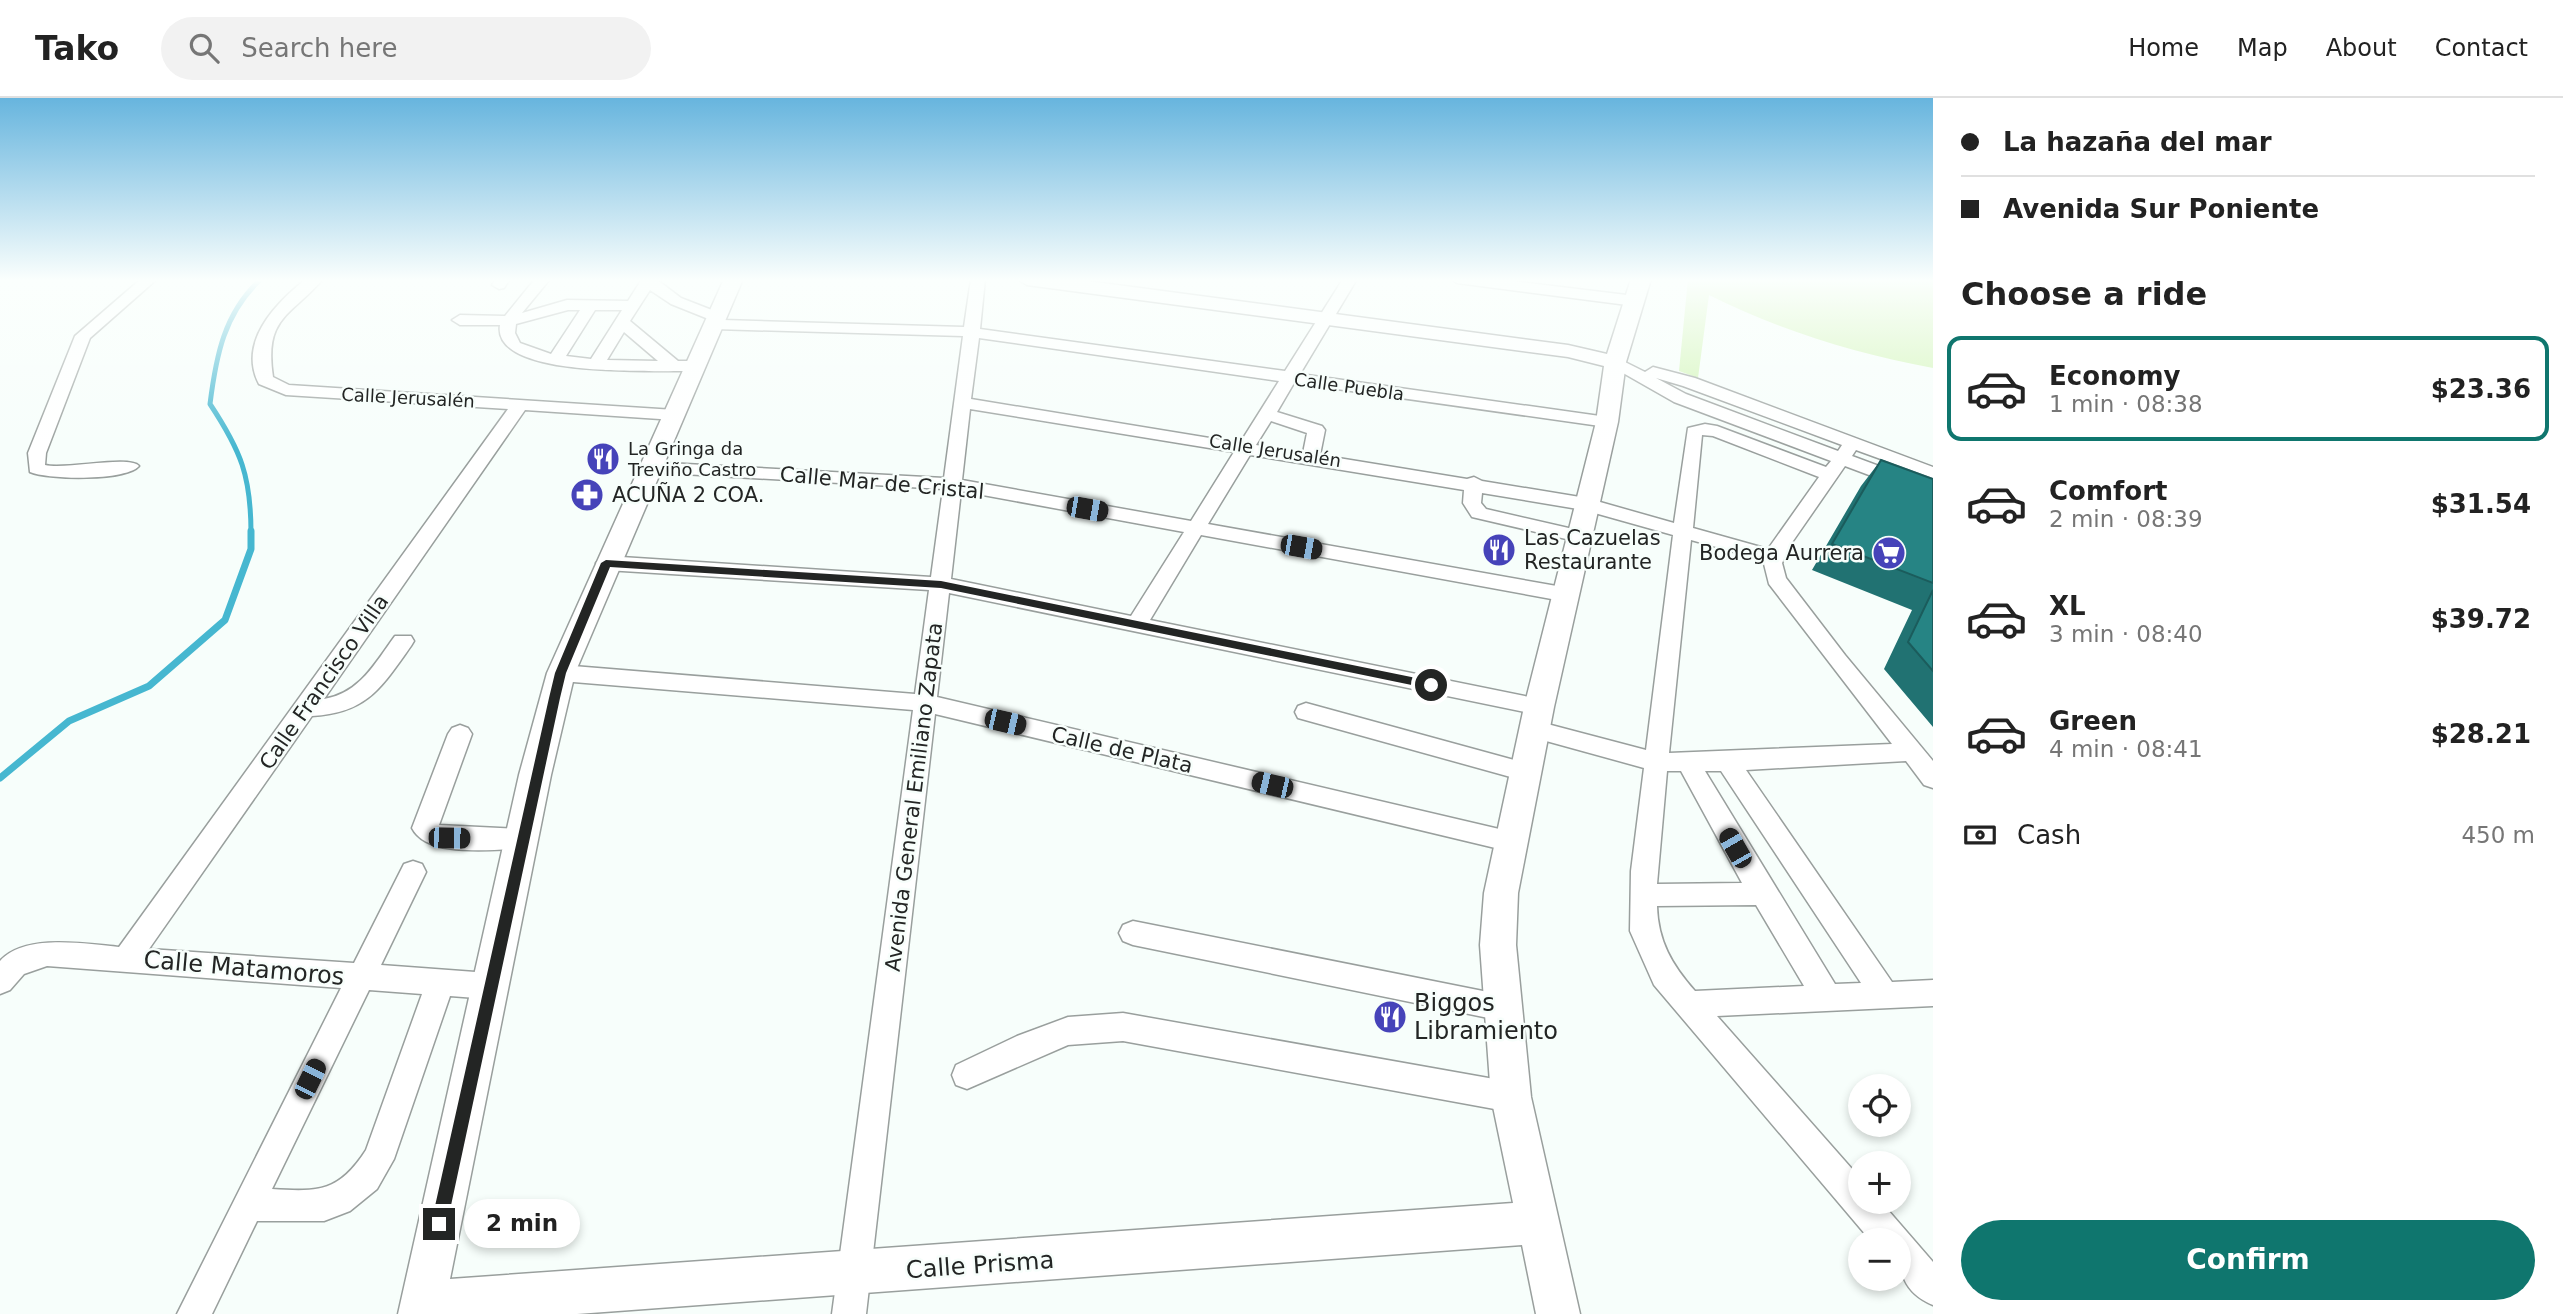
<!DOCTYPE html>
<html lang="en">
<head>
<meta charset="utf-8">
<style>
	:root { --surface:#fff; --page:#f2f2f2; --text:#222; --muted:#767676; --line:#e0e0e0; --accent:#0f766e }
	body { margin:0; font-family:"DejaVu Sans",sans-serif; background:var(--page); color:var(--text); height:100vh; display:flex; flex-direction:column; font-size:26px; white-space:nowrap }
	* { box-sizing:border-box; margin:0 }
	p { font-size:23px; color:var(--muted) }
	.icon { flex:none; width:38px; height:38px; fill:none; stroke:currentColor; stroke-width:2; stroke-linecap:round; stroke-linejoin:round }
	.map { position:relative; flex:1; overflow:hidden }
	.sheet { display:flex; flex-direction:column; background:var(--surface); width:630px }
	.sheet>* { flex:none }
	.guide { display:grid; align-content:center; height:154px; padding:0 28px; background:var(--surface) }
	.controls { position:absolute; left:1848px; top:976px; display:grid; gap:14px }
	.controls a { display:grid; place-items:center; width:63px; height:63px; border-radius:50%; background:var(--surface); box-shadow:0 4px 10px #0003; font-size:35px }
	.end { position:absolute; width:32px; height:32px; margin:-16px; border:9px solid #232524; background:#fff; box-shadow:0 0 0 4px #fff }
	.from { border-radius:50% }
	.bubble { position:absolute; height:49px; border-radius:24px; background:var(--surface); box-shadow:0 4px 10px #0003; font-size:23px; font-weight:800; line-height:49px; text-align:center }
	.car { position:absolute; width:21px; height:42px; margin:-21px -10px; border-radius:9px; box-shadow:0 0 5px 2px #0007; background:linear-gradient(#222 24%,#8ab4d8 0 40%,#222 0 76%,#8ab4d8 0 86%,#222 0) }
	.guide b { display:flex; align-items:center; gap:24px; height:66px; font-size:26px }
	.guide b+b { border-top:2px solid var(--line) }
	.guide i { width:18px; height:18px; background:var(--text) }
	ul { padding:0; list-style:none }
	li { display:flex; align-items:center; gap:21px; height:105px; margin:0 14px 10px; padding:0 14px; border:4px solid transparent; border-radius:14px }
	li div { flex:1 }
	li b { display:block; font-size:26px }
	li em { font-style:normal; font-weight:800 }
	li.current { border-color:var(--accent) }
	li>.icon { width:63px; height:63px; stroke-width:1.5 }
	h2 { padding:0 28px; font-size:32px; line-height:84px }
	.pay { display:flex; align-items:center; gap:18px; height:77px; padding:0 28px; font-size:26px }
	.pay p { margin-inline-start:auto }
	.primary-button { display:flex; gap:14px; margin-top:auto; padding:14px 28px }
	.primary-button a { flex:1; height:80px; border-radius:42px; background:var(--accent); color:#fff; font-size:28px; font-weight:800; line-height:80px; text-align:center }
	header { display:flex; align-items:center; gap:42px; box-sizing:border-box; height:98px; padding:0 35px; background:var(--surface); border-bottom:2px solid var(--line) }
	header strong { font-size:33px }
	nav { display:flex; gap:38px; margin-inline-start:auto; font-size:24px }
	.search { width:490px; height:63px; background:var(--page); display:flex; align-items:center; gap:18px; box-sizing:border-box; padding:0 24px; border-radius:38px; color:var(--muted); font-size:26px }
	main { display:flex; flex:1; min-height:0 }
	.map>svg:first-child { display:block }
	.green { fill:#d0f4b3 }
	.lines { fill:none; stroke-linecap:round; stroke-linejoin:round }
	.stream-far1 { stroke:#46b7d0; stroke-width:5 }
	.stream { stroke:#46b7d0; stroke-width:7 }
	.minor-casing { stroke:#999f9d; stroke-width:3 }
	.major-casing { stroke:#999f9d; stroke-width:3 }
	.minor { fill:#fff; fill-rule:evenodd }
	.major { fill:#fff; fill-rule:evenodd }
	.wall { fill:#217272 }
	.building { fill:#268484; stroke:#1b5c5c; stroke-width:2 }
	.route { fill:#232524 }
	.labels { text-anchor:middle; stroke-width:5; stroke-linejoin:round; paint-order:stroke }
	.far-street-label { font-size:18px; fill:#232524; stroke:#f7fefb }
	.far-poi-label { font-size:18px; fill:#232524; stroke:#f7fefb; text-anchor:start }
	.street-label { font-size:21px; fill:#232524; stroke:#f7fefb }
	.poi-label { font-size:21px; fill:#232524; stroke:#f7fefb; text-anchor:start }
	.near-street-label { font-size:24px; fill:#232524; stroke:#f7fefb }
	.near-poi-label { font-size:24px; fill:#232524; stroke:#f7fefb; text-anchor:start }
</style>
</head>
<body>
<header>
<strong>Tako</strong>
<div class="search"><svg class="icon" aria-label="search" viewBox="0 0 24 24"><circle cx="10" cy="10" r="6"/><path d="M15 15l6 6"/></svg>Search here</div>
<nav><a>Home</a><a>Map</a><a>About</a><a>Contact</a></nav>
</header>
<main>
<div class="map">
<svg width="1933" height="1216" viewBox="0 0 1933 1216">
	<rect width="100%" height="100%" fill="#f7fefb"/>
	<path class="green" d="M1688,181H1933V270C1854,255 1781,233 1709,197L1698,280L1679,273Z"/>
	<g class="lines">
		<path class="stream-far1" d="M251,435C251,378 241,353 210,306C216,258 224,215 261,181"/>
		<polyline class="stream" points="0,680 69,623 149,588 225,522 251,451 251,433"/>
		<defs>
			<g id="minor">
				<path d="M141,181H157L90,240L46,355L45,367C66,372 129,357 139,368C126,383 49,382 30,374L28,355L75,238Z"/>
				<path d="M306,181H323C290,219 264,219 273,279L289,287L675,312L684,317L675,322L525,312L324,601C360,595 375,565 395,538H411L414,543L411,548C381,590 367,615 312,618L149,851L354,865L404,766L413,763L422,766L426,774L381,867L489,875L499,879L503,888L499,897L489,901L450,898L394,1061L377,1091L350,1113L324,1123H257L212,1216H177L341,890L47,868L24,876L10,892L0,896V863C25,835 86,846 119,849L508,311L286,297L259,286C237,244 277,204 306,181ZM369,892L422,896L366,1052C339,1094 319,1094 272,1091Z"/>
				<polygon points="496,181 510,181 504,190 499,191 492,187"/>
				<path d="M535,181H550L522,215L567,202L628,203L642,181H656L681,200L722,216L723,222L964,229L971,181H985L980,231L1285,273L1343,181H1357L1300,276L1607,319L1616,324L1607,329L1294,285L1277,314L1322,328L1325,332L1320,357L1467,381L1474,379L1482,383L1586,400L1674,425L1688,330L1705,326L1717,328L1826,369L1831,363L1674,304L1609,267V261L1615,259L1645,274L1653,269L1695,280L1933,369V380L1856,352L1852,358L1933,388V401L1845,368L1793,443L1782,465L1786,480L1845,557L1933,663V690L1924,687L1906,663L1746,672L1892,884L1933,882V908L1717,918L1860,1080V1104H1881L1933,1164V1207C1902,1194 1899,1173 1899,1143H1871L1654,887L1630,833L1631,773L1644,670L1528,638L1524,632L1528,626L1536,623L1646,652L1673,437L1584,412L1482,395L1481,405L1486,411L1586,434L1589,438L1586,442L1579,444L1472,419L1463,405L1464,392L1250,357L1208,426L1568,490L1578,497L1568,504L1201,437L1150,522L1539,601L1547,603L1550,609L1547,615L1539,617L949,495L937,599L1512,734L1521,737L1525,744L1521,751L1512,754L935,616L866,1216H832L913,612L561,583L553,581L550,575L553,569L561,567L915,596L929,492L606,472L596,465L606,458L931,479L943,391L649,374L640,369L649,364L944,380L963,238L714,231L706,226L711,222L671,206L650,192L630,223L678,263H696L704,268L696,273C662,272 491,282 500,227H460L452,222L460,217L505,218ZM568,212H580L551,256L520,245L515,235L516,226ZM595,212H622L591,261L566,258ZM624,234L658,263L607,262ZM979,240L1279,283L1240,345L971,301ZM1656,280L1683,288L1842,347L1838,353L1686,296ZM970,311L1234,354L1191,423L962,382ZM1271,323L1307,335L1303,355L1256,347ZM1702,337L1713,338L1819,379L1768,451L1693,430ZM961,393L1184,434L1131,518L951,481ZM1691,442L1763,462L1769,486L1892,646L1669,655ZM1667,673H1681L1742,785L1657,786ZM1705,673H1721L1861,885L1835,886ZM1756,807L1804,888L1695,893C1672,867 1658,843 1657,808Z"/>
				<polygon points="1450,181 1494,181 1635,198 1643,203 1635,208 1457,185"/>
				<polygon points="1306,605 1525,665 1533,667 1537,674 1533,681 1525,683 1298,620 1295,614 1298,608"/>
				<path d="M460,627L468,630L472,636L439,727L521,731L530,734L534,741L530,748L521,751C491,751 427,760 412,730L448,636L452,630Z"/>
				<polygon points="1133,823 1503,897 1513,901 1517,910 1513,919 1503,923 1133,847 1123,843 1119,835 1123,827"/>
				<polygon points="1123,915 1511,984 1522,988 1526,999 1522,1010 1511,1014 1123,943 1068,947 967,991 956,987 952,977 956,967 1017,938 1068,919"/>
			</g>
			<polygon id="major" points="724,181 743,181 575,575 551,677 450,1181 1513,1105 1491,999 1480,847 1484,795 1524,609 1596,324 1604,268 1568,259 1027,187 1018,181 1072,181 1568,247 1607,256 1631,181 1651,181 1626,264 1618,324 1554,609 1518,795 1516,847 1531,999 1580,1216 1536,1216 1522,1147 577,1216 398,1216 519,677 547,575"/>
		</defs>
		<use href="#minor" class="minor-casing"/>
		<use href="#major" class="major-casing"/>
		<use href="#minor" class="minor"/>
		<use href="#major" class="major"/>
	</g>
	<polygon class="wall" points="1881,362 1933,381 1933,629 1884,571 1912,512 1812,472 1861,388"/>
	<g class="building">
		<polygon points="1881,362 1933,381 1933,485 1832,446"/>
		<polygon points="1933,492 1933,573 1908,544"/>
	</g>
	<linearGradient id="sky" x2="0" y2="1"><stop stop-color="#67b5de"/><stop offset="0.52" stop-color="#fbfffd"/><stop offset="1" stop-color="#fbfffd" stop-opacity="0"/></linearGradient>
	<rect width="1933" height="351" fill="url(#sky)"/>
	<polygon class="route" points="606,462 941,483 1431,583 1437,587 1431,591 941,490 610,469 566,575 560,600 447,1126 439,1134 431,1126 549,600 555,575 601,465"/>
	<defs>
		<symbol id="restaurant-disc" viewBox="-11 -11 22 22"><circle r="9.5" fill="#4643b9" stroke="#f7fefb"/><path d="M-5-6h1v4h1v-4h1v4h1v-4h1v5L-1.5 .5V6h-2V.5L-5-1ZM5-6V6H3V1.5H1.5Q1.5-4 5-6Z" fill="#fff"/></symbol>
		<symbol id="pharmacy-disc" viewBox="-11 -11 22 22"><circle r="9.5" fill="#4643b9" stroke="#f7fefb"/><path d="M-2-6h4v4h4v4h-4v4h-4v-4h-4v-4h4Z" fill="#fff"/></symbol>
		<symbol id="supermarket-disc" viewBox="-11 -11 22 22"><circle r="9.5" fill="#4643b9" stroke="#f7fefb"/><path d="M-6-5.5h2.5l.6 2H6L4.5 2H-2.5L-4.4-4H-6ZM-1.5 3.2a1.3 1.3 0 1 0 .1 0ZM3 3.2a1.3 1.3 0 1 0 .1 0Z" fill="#fff"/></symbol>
	</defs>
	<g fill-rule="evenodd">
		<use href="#restaurant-disc" x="584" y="342" width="38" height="38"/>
		<use href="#pharmacy-disc" x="568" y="378" width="38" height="38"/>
		<use href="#restaurant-disc" x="1480" y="433" width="38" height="38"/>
		<use href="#supermarket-disc" x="1870" y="436" width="38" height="38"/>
		<use href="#restaurant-disc" x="1371" y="900" width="38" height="38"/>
	</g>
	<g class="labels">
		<g class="far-street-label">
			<text transform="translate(1349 289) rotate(8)" y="6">Calle Puebla</text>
			<text transform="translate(408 300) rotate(3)" y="6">Calle Jerusalén</text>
			<text transform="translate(1275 353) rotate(9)" y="6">Calle Jerusalén</text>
		</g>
		<g class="far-poi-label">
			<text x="628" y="357">La Gringa da<tspan x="628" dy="21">Treviño Castro</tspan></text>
		</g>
		<g class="street-label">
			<text transform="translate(882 385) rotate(5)" y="7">Calle Mar de Cristal</text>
			<text transform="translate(324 584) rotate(-55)" y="7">Calle Francisco Villa</text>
			<text transform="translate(1122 652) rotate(13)" y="7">Calle de Plata</text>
			<text transform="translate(914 699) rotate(-83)" y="7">Avenida General Emiliano Zapata</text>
		</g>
		<g class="poi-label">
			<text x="612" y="404">ACUÑA 2 COA.</text>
			<text x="1524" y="447">Las Cazuelas<tspan x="1524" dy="24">Restaurante</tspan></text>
			<text x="1864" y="462" text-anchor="end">Bodega Aurrera</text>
		</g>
		<g class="near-street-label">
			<text transform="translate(244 870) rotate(5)" y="8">Calle Matamoros</text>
			<text transform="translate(980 1167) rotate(-4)" y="8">Calle Prisma</text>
		</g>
		<g class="near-poi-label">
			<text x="1414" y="913">Biggos<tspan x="1414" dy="28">Libramiento</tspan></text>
		</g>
	</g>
</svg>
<div class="controls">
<a><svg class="icon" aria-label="locate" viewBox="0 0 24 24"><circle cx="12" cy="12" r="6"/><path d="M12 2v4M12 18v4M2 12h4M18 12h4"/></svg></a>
<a>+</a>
<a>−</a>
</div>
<i class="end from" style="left:1431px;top:587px"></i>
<i class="end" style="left:439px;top:1126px"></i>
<div class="bubble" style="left:464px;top:1101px;width:116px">2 min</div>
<i class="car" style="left:1087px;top:411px;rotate:100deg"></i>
<i class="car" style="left:1301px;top:449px;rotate:100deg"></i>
<i class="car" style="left:1005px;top:624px;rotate:103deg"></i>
<i class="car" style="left:1272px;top:687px;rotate:283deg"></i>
<i class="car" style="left:449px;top:740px;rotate:91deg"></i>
<i class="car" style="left:1735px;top:750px;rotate:330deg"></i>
<i class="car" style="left:310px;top:981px;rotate:26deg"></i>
</div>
<section class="sheet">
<div class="guide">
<b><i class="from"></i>La hazaña del mar</b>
<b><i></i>Avenida Sur Poniente</b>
</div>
<h2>Choose a ride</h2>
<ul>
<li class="current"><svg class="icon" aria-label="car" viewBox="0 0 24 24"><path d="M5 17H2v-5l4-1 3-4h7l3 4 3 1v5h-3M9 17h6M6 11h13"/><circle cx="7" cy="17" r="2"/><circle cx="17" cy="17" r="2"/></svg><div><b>Economy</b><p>1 min · 08:38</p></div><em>$23.36</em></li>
<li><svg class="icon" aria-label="car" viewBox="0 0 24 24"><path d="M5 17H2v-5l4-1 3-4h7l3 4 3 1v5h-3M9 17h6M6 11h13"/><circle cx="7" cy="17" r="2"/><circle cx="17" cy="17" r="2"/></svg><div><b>Comfort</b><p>2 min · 08:39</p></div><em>$31.54</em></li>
<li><svg class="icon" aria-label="car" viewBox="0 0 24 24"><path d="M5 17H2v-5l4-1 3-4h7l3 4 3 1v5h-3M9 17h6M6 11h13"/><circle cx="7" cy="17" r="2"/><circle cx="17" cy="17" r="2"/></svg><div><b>XL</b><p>3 min · 08:40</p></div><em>$39.72</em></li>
<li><svg class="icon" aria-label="car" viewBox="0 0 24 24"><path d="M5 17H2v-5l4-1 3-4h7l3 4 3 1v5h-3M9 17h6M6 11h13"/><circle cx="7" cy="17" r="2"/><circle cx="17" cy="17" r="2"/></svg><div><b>Green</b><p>4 min · 08:41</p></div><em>$28.21</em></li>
</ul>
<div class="pay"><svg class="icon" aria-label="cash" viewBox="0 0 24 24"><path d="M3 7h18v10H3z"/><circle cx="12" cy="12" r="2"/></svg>Cash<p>450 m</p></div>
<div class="primary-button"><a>Confirm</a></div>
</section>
</main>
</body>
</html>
